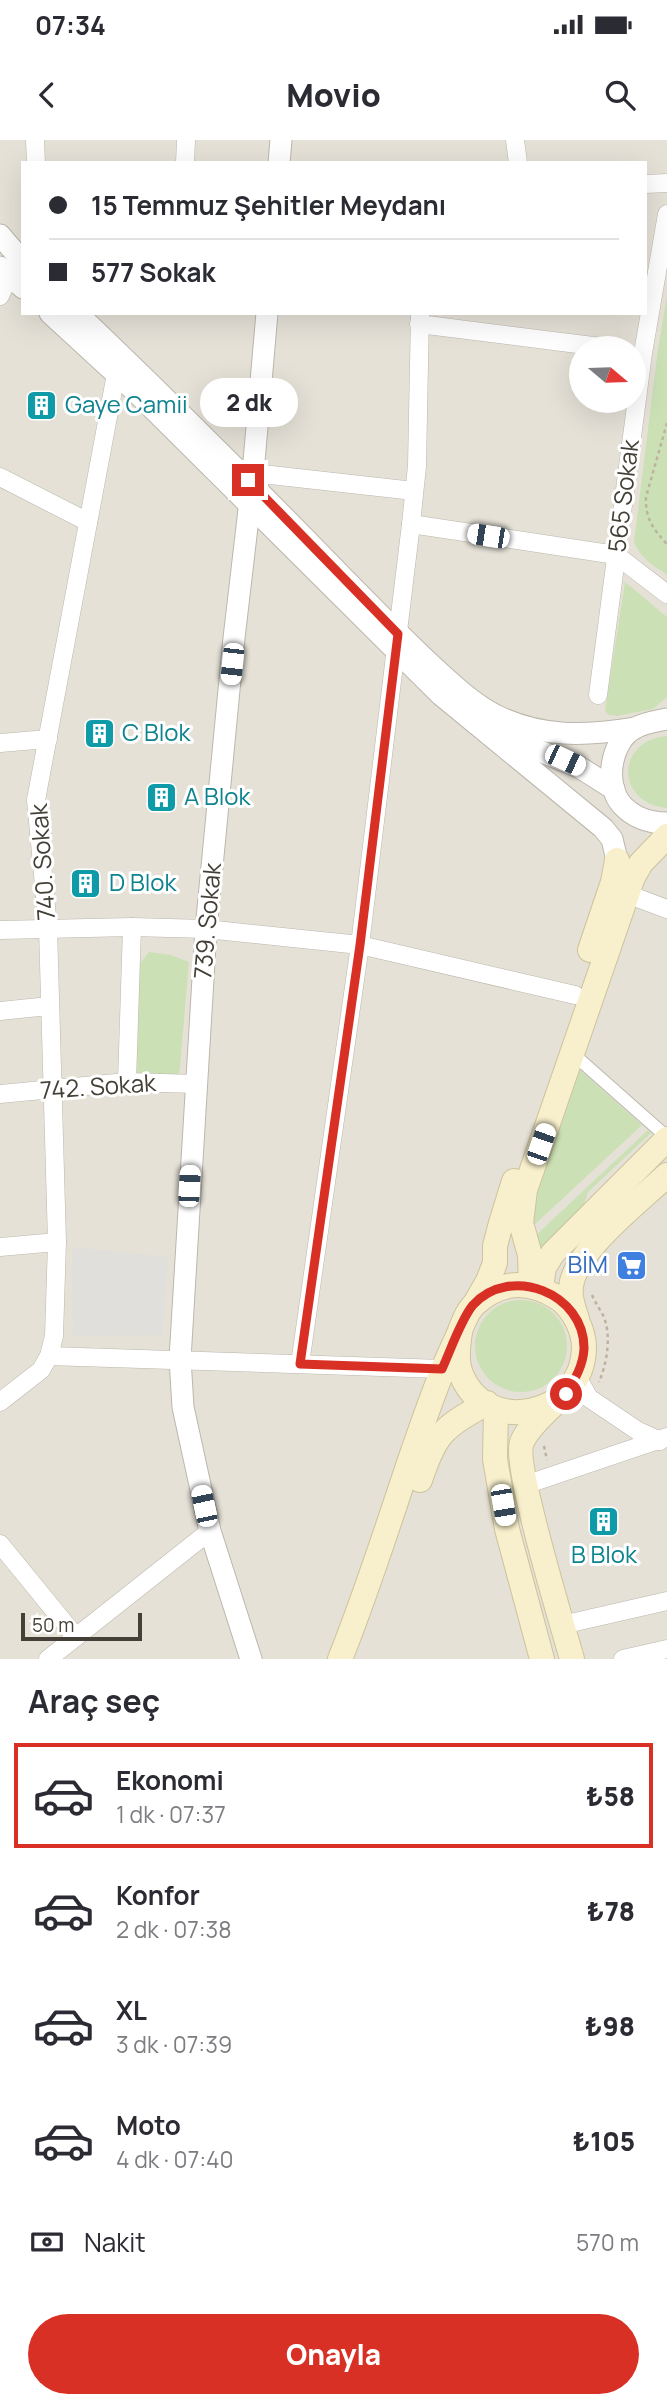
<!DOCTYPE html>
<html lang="tr">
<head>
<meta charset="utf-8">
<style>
	:root { --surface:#fff; --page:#f7f7f7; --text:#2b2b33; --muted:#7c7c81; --line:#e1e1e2; --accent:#d93025 }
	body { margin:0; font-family:Manrope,sans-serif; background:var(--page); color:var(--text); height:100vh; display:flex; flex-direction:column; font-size:26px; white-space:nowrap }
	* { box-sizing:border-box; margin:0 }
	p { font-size:23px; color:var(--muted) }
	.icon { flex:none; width:38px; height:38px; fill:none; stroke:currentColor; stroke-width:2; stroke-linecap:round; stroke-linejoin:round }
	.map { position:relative; height:1519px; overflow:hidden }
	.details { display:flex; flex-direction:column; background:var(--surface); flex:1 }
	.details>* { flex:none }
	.top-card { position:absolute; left:21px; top:21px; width:626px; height:154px; border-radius:0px; box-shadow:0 7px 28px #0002; display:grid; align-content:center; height:154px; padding:0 28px; background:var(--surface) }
	.needle { width:46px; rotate:109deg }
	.controls { position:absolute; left:569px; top:196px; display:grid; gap:14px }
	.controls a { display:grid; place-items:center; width:77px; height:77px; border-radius:50%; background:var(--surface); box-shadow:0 7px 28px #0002; font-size:35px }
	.scale { position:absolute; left:21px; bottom:18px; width:121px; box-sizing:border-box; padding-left:7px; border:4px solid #444037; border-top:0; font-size:19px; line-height:24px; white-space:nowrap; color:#444037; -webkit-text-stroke:5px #fff; paint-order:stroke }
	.end { position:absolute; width:32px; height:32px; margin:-16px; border:9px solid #d93025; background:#fff; box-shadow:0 0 0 4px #fff }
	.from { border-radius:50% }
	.bubble { position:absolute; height:49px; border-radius:24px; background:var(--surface); box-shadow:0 7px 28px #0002; font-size:23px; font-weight:800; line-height:49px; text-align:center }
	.car { position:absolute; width:21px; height:42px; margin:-21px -10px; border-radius:9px; box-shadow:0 0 5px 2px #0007; background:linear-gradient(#fff 24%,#345 0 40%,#fff 0 76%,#345 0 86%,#fff 0) }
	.top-card b { display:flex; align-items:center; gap:24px; height:66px; font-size:26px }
	.top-card b+b { border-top:2px solid var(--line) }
	.top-card i { width:18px; height:18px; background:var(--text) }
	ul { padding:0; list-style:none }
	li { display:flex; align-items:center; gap:21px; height:105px; margin:0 14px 10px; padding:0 14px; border:4px solid transparent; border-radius:0px }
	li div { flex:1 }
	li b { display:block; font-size:26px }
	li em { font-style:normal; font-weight:800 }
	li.active { border-color:var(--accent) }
	li>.icon { width:63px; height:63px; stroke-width:1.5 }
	h2 { padding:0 28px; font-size:32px; line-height:84px }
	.pay { display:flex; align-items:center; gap:18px; height:77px; padding:0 28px; font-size:26px }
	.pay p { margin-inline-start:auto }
	.cta { display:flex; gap:14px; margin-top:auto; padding:14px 28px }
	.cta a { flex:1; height:80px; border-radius:42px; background:var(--accent); color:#fff; font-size:28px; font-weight:800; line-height:80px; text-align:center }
	.status { display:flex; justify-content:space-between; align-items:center; height:49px; padding:0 35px; background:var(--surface); direction:ltr }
	.status svg { height:19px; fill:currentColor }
	header { display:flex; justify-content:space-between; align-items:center; height:91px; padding:0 28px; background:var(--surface); font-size:32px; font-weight:800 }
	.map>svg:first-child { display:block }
	.residential { fill:#e5e1d7; fill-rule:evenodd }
	.green { fill:#cbe1b5 }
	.parking { fill:#e1dfdc }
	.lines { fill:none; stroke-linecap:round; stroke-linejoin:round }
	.pedestrian-casing { stroke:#bcb7ac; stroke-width:14 }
	.minor-casing { stroke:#bcb7ac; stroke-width:19 }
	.tertiary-casing { stroke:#bcb7ac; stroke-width:23 }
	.secondary-casing { stroke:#ccc39d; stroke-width:26 }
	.path { stroke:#bcb39e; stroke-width:2.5; stroke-dasharray:3.5 3.5; stroke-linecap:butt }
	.pedestrian { stroke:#fff; stroke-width:12 }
	.minor { stroke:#fff; stroke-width:18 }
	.tertiary { stroke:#fff; stroke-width:21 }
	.secondary { stroke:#f8f0cc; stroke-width:24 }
	.route { stroke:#d93025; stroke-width:9 }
	.labels { text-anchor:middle; stroke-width:6; stroke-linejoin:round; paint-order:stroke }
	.culture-label { font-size:24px; fill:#0d838f; stroke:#fff; text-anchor:start }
	.street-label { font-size:24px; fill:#444037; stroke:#fff }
	.shop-label { font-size:24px; fill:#366cbe; stroke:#fff; text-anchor:end }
</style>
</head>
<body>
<div class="status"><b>07:34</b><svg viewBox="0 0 49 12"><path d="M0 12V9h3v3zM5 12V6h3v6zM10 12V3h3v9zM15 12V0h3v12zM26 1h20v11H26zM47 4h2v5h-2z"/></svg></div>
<header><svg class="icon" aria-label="back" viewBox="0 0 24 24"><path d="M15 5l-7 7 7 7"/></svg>Movio<svg class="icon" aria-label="search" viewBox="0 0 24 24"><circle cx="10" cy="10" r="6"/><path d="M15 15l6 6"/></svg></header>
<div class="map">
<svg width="667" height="1519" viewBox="0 0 667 1519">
	<rect width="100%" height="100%" fill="#f2efe8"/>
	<path class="residential" d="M0,0H667V1519H0ZM23,23H646V173H23ZM581,208H634V261H581Z"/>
	<g class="green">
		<path d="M667,156V435C653,425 640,418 634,402L658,209Z"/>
		<polygon points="625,442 667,477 667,557 653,569 617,576 609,575 605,571"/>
		<path d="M667,596V667L665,668C614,661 617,600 667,596Z"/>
		<polygon points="149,812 171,815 189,822 179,937 132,939 138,826"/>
		<polygon points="580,930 642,985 532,1087 532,1068"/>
		<polygon points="648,990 651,993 588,1052 583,1067 545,1109 540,1109 533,1098"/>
		<circle cx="521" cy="1206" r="46"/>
	</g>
	<polygon class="parking" points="72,1107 168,1117 162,1195 73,1196"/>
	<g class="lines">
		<defs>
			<polyline id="pedestrian" points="572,913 667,997"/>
			<g id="minor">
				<polyline points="35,0 36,23"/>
				<polyline points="515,0 518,23"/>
				<polyline points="185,23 186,0"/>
				<polyline points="646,44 667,43"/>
				<polyline points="0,156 14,126"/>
				<polyline points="419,184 609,208"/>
				<polyline points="253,333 414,351"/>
				<polyline points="0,337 88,382"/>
				<polyline points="411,384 616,415 667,454"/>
				<polyline points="598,555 643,213 667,74"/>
				<polyline points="0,603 48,599"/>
				<polyline points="627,754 667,769"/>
				<polyline points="0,790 132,787 206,789 360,805 575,855"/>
				<polyline points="0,871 49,866"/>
				<polyline points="127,942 132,787"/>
				<polyline points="0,954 127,942 197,944"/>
				<polyline points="0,1107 57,1102"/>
				<polyline points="49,1216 442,1229"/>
				<polyline points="300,1224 360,805 411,384 417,326 420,173"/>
				<polyline points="577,1237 589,1258 638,1291 660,1301"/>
				<polyline points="0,1262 41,1230 49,1216 54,1196 57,1102 48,788 36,660 116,234"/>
				<polyline points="525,1345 667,1297"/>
				<polyline points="0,1404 76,1497"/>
				<polyline points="562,1485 667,1461"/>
				<polyline points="48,1519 210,1391"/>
				<polyline points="623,1519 667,1509"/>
			</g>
			<g id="tertiary">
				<polyline points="279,23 281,0"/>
				<polyline points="0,95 23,122"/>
				<polyline points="0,127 23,148"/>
				<polyline points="50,173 137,253 441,555 603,688 612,699 617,720"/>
				<path d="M77,173C163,255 247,339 330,424C366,461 402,498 440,533C457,548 474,564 495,575C542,598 585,596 635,588"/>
				<path d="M667,579C657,581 644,583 635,588C610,601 604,645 622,665C634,678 651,683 667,683"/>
				<polyline points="503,596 579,627 614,649"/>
				<polyline points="251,1519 210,1391 183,1267 180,1219 206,789 234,498 252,344 267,173"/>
			</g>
			<g id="secondary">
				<polyline points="590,810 613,742 617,720"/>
				<polyline points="531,1146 530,1115 521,1083 525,1050 633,737 641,723 667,696"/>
				<polyline points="541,1148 544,1127 553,1113 667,999"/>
				<polyline points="476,1162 488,1141 495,1123 495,1106 501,1083 514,1041"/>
				<path d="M577,1179C574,1169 569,1158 571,1147C574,1111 640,1061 667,1035"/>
				<path d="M553,1265C542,1276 528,1288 522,1302C513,1323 563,1487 572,1519"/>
				<polyline points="496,1269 495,1319 507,1389 542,1519"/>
				<path d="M420,1340C437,1291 443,1288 487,1263"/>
				<path d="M340,1519C367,1452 389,1382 412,1314C426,1275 438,1237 456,1200C462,1188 465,1172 476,1163C502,1140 529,1140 558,1158C573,1168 584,1190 584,1208C583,1276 486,1298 461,1234C456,1221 458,1206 460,1192"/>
			</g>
		</defs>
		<use href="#pedestrian" class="pedestrian-casing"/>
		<use href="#minor" class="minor-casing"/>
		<use href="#tertiary" class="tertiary-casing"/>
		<use href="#secondary" class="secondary-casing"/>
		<g class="path">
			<path d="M667,283L646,357C645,378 653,389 667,404"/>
			<path d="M592,1155C595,1162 599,1168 603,1175C612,1195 607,1223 599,1242"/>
			<polyline points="544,1306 547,1320"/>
		</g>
		<use href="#pedestrian" class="pedestrian"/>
		<use href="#minor" class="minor"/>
		<use href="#tertiary" class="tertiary"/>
		<use href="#secondary" class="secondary"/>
	</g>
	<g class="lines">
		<path class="route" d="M248,340L398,494L360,805L300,1224L442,1229C450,1212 461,1179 473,1165C510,1124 585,1153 584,1209C583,1226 575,1239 566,1254"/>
	</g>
	<defs>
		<symbol id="building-square" viewBox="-11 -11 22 22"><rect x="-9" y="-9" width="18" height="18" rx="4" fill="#0f9aa8" stroke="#fff"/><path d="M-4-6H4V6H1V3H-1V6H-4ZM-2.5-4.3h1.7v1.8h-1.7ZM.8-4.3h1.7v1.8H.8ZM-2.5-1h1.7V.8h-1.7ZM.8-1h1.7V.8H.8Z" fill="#fff"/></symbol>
		<symbol id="supermarket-square" viewBox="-11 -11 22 22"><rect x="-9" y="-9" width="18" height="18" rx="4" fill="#3f7fe0" stroke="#fff"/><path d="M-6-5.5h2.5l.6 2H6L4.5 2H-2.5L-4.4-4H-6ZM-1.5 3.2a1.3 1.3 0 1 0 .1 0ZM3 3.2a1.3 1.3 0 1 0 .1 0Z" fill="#fff"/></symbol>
	</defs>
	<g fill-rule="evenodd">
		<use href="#building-square" x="24" y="248" width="35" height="35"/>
		<use href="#building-square" x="82" y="576" width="35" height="35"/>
		<use href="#building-square" x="144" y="640" width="35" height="35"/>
		<use href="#building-square" x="68" y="726" width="35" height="35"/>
		<use href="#supermarket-square" x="614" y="1108" width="35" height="35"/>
		<use href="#building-square" x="586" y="1364" width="35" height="35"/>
	</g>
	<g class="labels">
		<g class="culture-label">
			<text x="65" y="273">Gaye Camii</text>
			<text x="122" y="601">C Blok</text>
			<text x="184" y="665">A Blok</text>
			<text x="109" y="751">D Blok</text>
			<text x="604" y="1423" text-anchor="middle">B Blok</text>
		</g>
		<g class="street-label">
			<text transform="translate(624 356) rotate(-83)" y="8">565 Sokak</text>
			<text transform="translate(43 722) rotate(-94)" y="8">740. Sokak</text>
			<text transform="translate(208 781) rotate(-85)" y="8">739. Sokak</text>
			<text transform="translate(98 947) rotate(-4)" y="8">742. Sokak</text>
		</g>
		<g class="shop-label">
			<text x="608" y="1133">BİM</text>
		</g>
	</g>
</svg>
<div class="controls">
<a><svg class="needle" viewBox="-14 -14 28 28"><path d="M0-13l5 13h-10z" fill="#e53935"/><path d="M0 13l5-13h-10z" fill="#7c7c81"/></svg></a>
</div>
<div class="scale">50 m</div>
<i class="end from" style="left:566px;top:1254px"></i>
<i class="end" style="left:248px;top:340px"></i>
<div class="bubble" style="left:200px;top:238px;width:98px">2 dk</div>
<i class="car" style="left:488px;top:396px;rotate:279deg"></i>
<i class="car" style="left:232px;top:524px;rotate:186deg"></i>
<i class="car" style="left:565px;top:620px;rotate:115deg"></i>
<i class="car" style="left:541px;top:1004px;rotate:19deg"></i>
<i class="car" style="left:189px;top:1046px;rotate:3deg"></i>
<i class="car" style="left:503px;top:1365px;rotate:170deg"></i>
<i class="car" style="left:204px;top:1366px;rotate:348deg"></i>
<div class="top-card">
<b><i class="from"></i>15 Temmuz Şehitler Meydanı</b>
<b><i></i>577 Sokak</b>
</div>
</div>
<section class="details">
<h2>Araç seç</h2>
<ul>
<li class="active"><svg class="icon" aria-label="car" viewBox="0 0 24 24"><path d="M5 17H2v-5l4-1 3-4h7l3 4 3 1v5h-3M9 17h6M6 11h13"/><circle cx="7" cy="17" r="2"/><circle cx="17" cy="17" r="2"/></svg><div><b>Ekonomi</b><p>1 dk · 07:37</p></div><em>₺58</em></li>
<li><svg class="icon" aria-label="car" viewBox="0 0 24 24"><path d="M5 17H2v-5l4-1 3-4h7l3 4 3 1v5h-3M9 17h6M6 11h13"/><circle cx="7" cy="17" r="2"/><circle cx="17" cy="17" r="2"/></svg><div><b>Konfor</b><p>2 dk · 07:38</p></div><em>₺78</em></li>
<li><svg class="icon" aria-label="car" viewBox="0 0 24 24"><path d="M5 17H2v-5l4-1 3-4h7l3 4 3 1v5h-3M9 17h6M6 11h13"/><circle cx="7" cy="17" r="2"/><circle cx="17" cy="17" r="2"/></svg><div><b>XL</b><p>3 dk · 07:39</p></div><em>₺98</em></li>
<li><svg class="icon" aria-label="car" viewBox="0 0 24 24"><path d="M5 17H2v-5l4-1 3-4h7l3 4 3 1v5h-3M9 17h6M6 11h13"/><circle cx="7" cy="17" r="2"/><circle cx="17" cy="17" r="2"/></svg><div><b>Moto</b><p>4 dk · 07:40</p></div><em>₺105</em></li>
</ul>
<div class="pay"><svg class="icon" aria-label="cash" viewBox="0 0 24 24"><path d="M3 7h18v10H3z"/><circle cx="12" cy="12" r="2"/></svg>Nakit<p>570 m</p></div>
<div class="cta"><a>Onayla</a></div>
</section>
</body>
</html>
